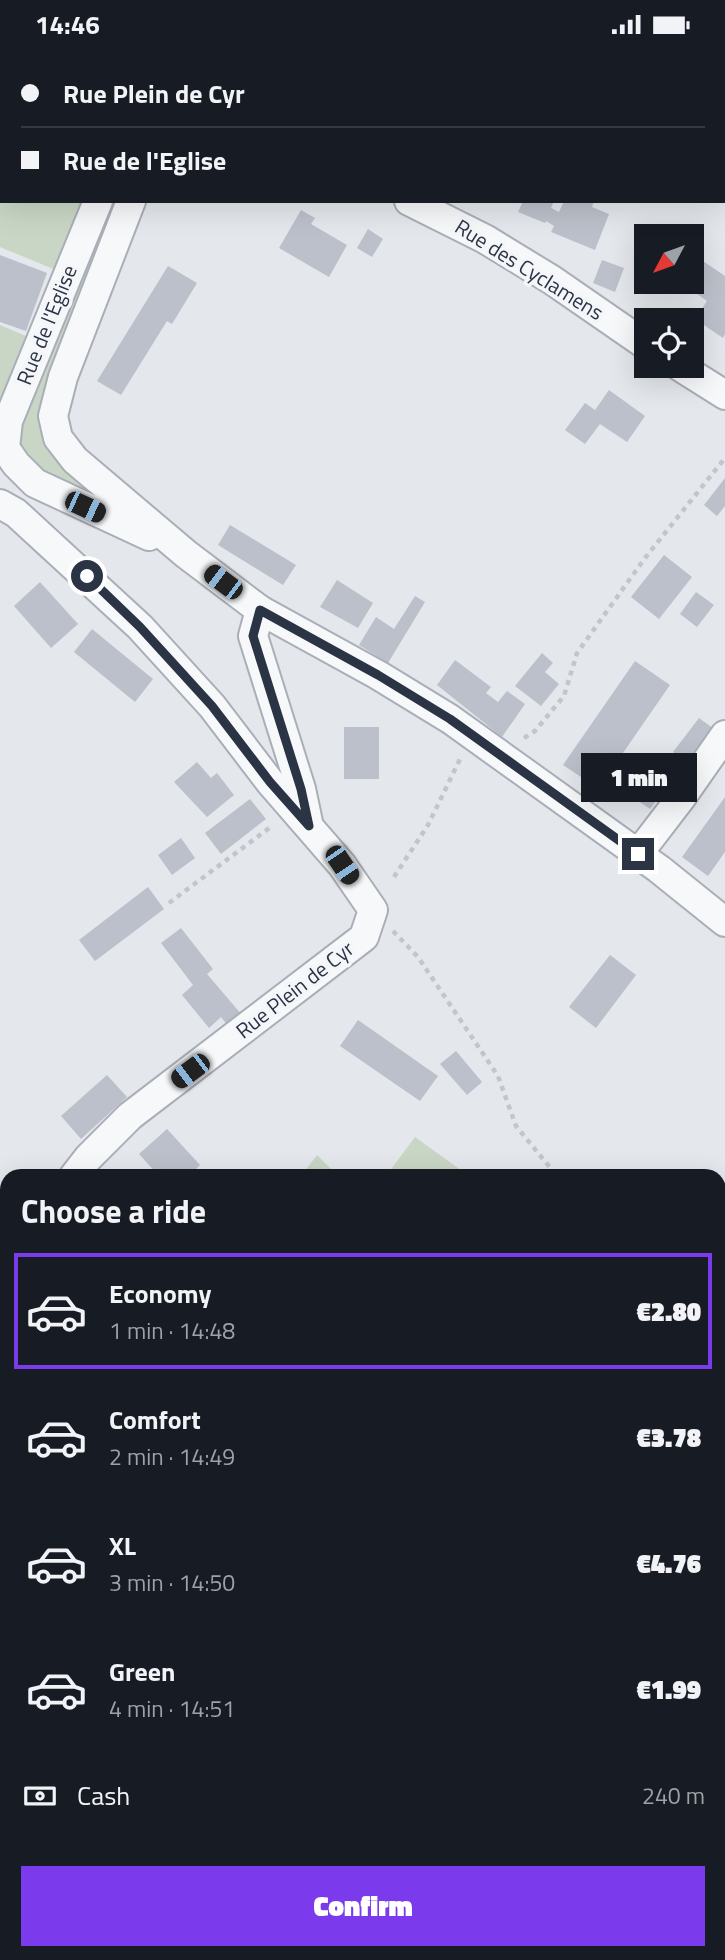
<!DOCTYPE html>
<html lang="en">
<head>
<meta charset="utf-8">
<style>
	:root { --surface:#171b24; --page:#20242c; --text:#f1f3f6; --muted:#9ea1a6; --line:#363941; --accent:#7c3aed }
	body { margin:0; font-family:"Titillium Web",sans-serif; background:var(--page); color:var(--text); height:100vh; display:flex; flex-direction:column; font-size:26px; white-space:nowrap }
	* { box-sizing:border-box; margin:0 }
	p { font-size:23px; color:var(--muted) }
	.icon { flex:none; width:38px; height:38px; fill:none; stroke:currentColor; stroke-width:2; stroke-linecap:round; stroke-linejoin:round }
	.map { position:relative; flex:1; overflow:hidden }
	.sheet { position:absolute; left:0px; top:1120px; width:726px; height:791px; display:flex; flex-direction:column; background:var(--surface); border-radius:21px 21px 0 0; box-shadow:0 7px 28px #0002 }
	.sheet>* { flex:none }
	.banner { position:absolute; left:0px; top:0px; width:726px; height:154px; box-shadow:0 7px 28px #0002; display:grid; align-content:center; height:154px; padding:0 21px; background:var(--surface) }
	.needle { width:46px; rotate:229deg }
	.controls { position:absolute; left:634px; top:175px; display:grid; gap:14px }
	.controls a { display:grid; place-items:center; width:70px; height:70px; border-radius:0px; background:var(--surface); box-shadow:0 7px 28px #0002; font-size:35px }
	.end { position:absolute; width:32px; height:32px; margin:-16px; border:9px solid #2b3445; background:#fff; box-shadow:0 0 0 4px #fff }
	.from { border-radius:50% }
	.bubble { position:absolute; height:49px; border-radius:0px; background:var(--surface); box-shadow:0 7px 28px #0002; font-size:23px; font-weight:800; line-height:49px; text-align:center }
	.car { position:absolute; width:21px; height:42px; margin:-21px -10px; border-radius:9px; box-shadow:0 0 5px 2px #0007; background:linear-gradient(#222 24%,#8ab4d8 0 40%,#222 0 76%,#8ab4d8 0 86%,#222 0) }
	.banner b { display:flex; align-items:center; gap:24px; height:66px; font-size:26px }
	.banner b+b { border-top:2px solid var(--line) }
	.banner i { width:18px; height:18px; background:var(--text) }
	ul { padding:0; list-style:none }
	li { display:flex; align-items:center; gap:21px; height:116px; margin:0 14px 10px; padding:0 7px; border:4px solid transparent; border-radius:0px }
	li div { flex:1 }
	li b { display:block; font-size:26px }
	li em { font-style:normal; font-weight:800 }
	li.active { border-color:var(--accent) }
	li>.icon { width:63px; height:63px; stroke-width:1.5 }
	h2 { padding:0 21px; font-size:32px; line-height:84px }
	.pay { display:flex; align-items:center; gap:18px; height:77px; padding:0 21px; font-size:26px }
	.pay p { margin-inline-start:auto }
	.button { display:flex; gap:14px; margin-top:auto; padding:14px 21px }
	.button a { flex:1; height:80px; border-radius:0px; background:var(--accent); color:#fff; font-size:28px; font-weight:800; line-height:80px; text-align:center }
	.status { display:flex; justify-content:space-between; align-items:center; height:49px; padding:0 35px; background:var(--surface); direction:ltr }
	.status svg { height:19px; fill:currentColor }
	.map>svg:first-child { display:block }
	.green { fill:#c9d6c5 }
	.building { fill:#bbc0ca }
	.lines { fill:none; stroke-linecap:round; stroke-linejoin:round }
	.minor-casing { stroke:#a9aeb7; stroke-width:32 }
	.path { stroke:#c2c5cb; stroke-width:4.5; stroke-dasharray:5 5; stroke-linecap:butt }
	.minor { stroke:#f7f8fa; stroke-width:28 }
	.route { stroke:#2b3445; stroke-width:9 }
	.labels { text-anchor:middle; stroke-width:7; stroke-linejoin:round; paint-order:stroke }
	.street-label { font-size:21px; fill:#2b3445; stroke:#f4f6f9 }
</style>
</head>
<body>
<div class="status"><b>14:46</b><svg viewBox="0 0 49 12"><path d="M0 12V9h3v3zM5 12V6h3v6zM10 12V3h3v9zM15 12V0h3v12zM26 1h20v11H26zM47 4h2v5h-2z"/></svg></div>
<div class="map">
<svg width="725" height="1911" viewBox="0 0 725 1911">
	<rect width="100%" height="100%" fill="#e4e7ec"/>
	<g class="green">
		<polygon points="0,67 2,152 131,152 53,367 127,456 35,434 0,395 0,276 40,293 68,226 0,198"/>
		<polygon points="415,1088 469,1127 386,1127"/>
		<polygon points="317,1106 338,1127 301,1127"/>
		<polygon points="719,1331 725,1338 725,1911 0,1911 0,1503 7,1510 7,1904 719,1904"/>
	</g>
	<g class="building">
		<polygon points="523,152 554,152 551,159 559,163 564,152 594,152 592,158 609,165 595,201 551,183 554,177 546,172 545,174 518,163"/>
		<polygon points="301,161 315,169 311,175 347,196 329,228 279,199"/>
		<polygon points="368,180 383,190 372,208 357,199"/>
		<polygon points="0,206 47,224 26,282 0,273"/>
		<polygon points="697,208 725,227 725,285 723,289 695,270 707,252 680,233 691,233 691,217"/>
		<polygon points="602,211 624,219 615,243 593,234"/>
		<polygon points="168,217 197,234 172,275 167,272 121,346 97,332"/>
		<polygon points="609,341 645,367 627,393 600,375 585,395 565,381 585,354 595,361"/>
		<polygon points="725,429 725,457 717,467 704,456"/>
		<polygon points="230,476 296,516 283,536 218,496"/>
		<polygon points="664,506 692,528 659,570 631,548"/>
		<polygon points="337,531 373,554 358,579 320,558"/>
		<polygon points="40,533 78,575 51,599 14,557"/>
		<polygon points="696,543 714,556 697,578 680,565"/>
		<polygon points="415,547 425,553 388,614 359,596 376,568 394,580"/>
		<polygon points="92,580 153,630 135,653 74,603"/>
		<polygon points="542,604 553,614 545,623 559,635 541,657 515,637"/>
		<polygon points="455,611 491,638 486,644 498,653 507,642 525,655 502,688 437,636"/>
		<polygon points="635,612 670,636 616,714 661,745 650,760 606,730 599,740 563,716"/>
		<polygon points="699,669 714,680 688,714 673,703"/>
		<rect x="344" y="678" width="35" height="52"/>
		<polygon points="197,713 211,729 217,724 234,746 207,768 174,733"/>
		<polygon points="725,748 725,803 708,827 682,808"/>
		<polygon points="250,750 266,770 221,805 205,784"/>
		<polygon points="181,789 195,809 172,826 158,806"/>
		<polygon points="148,838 164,860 95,912 79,891"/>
		<polygon points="181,879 213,920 207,925 242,966 228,977 221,968 209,979 182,946 193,936 161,894"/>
		<polygon points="610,906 636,926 596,979 569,958"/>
		<polygon points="358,971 438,1027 420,1052 340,997"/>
		<polygon points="456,1002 482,1033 467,1046 440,1015"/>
		<polygon points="107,1026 127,1048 81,1090 61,1067"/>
		<polygon points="167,1080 200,1116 189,1127 159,1127 139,1105"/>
		<polygon points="7,1320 7,1352 0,1350 0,1338"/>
		<polygon points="1,1382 7,1383 7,1412 0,1410"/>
	</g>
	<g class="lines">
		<defs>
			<g id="minor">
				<polyline points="307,2 310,0"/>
				<polyline points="0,67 2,67"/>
				<polyline points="98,152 8,372 5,399 16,415 35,434 149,487"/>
				<polyline points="131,152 63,328 53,367 58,389 75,411 186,505 260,561 378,626 450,670 659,820 725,873"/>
				<polyline points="409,152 485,190 552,231 646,296"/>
				<polyline points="679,317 725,346"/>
				<polyline points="0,455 16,464 140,578 212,657 270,733 342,816 373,861 364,888 130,1067 88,1109 74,1127"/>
				<polyline points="260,561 253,587 301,740 308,773"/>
				<polyline points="638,805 681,749 725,686"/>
				<polyline points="0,1267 7,1240"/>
				<polyline points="0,1503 7,1510"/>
				<polyline points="334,1904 337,1911"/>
			</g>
		</defs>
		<use href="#minor" class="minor-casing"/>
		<g class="path">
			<polyline points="524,689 535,682 564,647 577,604 645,509 725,409"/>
			<polyline points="394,828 428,776 460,710"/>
			<polyline points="169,854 272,777"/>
			<polyline points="393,882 418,908 498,1027 516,1077 557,1127"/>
			<polyline points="719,1330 725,1338"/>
		</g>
		<use href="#minor" class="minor"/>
	</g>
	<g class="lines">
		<polyline class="route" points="87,527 140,578 212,657 270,733 309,777 301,740 253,587 260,561 378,626 450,670 638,805"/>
	</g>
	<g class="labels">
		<g class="street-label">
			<text transform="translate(529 221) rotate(32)" y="7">Rue des Cyclamens</text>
			<text transform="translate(47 276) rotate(-68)" y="7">Rue de l'Eglise</text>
			<text transform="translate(295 941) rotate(-38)" y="7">Rue Plein de Cyr</text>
		</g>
	</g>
</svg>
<div class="controls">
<a><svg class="needle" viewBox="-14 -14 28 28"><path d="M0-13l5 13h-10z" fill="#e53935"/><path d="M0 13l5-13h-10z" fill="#9ea1a6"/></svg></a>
<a><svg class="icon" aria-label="locate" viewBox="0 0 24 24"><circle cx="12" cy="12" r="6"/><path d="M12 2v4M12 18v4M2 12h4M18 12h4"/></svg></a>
</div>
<i class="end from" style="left:87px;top:527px"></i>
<i class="end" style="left:638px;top:805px"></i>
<div class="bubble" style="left:581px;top:704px;width:116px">1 min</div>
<i class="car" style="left:85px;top:458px;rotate:115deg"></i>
<i class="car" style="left:223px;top:533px;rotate:307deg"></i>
<i class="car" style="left:342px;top:816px;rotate:146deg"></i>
<i class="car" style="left:190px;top:1022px;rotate:233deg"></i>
<div class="banner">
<b><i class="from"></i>Rue Plein de Cyr</b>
<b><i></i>Rue de l'Eglise</b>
</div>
<section class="sheet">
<h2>Choose a ride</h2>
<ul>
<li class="active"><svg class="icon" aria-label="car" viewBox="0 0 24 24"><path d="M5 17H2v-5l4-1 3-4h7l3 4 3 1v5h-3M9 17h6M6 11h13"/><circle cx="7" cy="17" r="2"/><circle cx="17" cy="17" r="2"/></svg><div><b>Economy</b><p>1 min · 14:48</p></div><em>€2.80</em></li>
<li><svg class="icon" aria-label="car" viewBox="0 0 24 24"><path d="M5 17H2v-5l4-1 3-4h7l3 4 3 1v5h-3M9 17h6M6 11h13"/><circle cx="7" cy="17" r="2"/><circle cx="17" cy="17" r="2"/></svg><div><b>Comfort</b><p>2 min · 14:49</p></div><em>€3.78</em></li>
<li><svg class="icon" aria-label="car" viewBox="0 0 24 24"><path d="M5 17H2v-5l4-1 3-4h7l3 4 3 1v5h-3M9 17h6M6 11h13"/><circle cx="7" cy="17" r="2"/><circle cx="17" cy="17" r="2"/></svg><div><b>XL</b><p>3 min · 14:50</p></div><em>€4.76</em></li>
<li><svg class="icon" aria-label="car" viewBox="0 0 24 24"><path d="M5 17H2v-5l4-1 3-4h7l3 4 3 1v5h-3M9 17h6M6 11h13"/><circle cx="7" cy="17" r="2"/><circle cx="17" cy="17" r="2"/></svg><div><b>Green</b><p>4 min · 14:51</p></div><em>€1.99</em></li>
</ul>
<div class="pay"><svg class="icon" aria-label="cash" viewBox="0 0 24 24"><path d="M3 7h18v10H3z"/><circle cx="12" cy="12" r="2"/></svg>Cash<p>240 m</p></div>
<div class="button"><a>Confirm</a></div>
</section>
</div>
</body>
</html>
